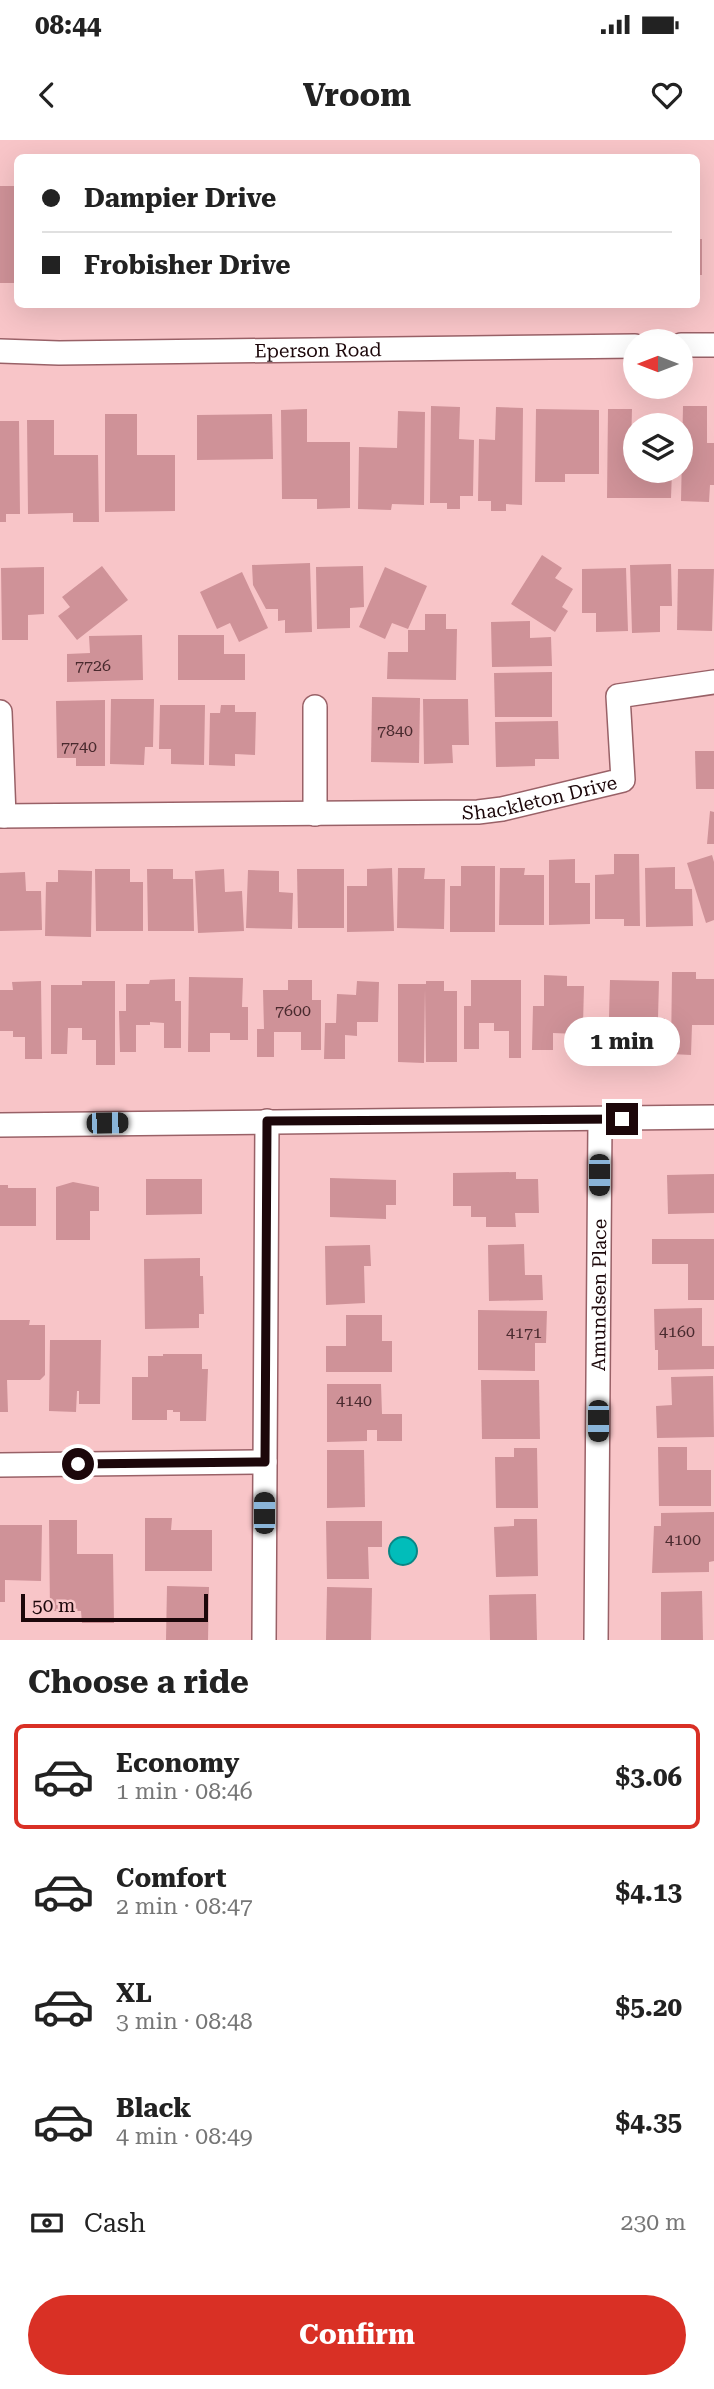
<!DOCTYPE html>
<html lang="en">
<head>
<meta charset="utf-8">
<style>
	:root { --surface:#fff; --page:#f6f6f6; --text:#222; --muted:#767676; --line:#e0e0e0; --accent:#d93025 }
	body { margin:0; font-family:"Roboto Serif",serif; background:var(--page); color:var(--text); height:100vh; display:flex; flex-direction:column; font-size:26px; white-space:nowrap }
	* { box-sizing:border-box; margin:0 }
	p { font-size:23px; color:var(--muted) }
	.icon { flex:none; width:38px; height:38px; fill:none; stroke:currentColor; stroke-width:2; stroke-linecap:round; stroke-linejoin:round }
	.map { position:relative; height:1500px; overflow:hidden }
	.details { display:flex; flex-direction:column; background:var(--surface); flex:1 }
	.details>* { flex:none }
	.banner { position:absolute; left:14px; top:14px; width:686px; height:154px; border-radius:10px; box-shadow:0 7px 28px #0002; display:grid; align-content:center; height:154px; padding:0 28px; background:var(--surface) }
	.needle { width:46px; rotate:270deg }
	.fabs { position:absolute; left:623px; top:189px; display:grid; gap:14px }
	.fabs a { display:grid; place-items:center; width:70px; height:70px; border-radius:50%; background:var(--surface); box-shadow:0 7px 28px #0002; font-size:35px }
	.scale { position:absolute; left:21px; bottom:18px; width:187px; box-sizing:border-box; padding-left:7px; border:4px solid #1c070a; border-top:0; font-size:19px; line-height:24px; white-space:nowrap; color:#1c070a; -webkit-text-stroke:5px #f8c5c8; paint-order:stroke }
	.end { position:absolute; width:32px; height:32px; margin:-16px; border:9px solid #1c070a; background:#fff; box-shadow:0 0 0 4px #fff }
	.from { border-radius:50% }
	.bubble { position:absolute; height:49px; border-radius:24px; background:var(--surface); box-shadow:0 7px 28px #0002; font-size:23px; font-weight:700; line-height:49px; text-align:center }
	.car { position:absolute; width:21px; height:42px; margin:-21px -10px; border-radius:9px; box-shadow:0 0 5px 2px #0007; background:linear-gradient(#222 24%,#8ab4d8 0 40%,#222 0 76%,#8ab4d8 0 86%,#222 0) }
	.banner b { display:flex; align-items:center; gap:24px; height:66px; font-size:26px }
	.banner b+b { border-top:2px solid var(--line) }
	.banner i { width:18px; height:18px; background:var(--text) }
	ul { padding:0; list-style:none }
	li { display:flex; align-items:center; gap:21px; height:105px; margin:0 14px 10px; padding:0 14px; border:4px solid transparent; border-radius:10px }
	li div { flex:1 }
	li b { display:block; font-size:26px }
	li em { font-style:normal; font-weight:700 }
	li.active { border-color:var(--accent) }
	li>.icon { width:63px; height:63px; stroke-width:1.5 }
	h2 { padding:0 28px; font-size:32px; line-height:84px }
	.pay { display:flex; align-items:center; gap:18px; height:77px; padding:0 28px; font-size:26px }
	.pay p { margin-inline-start:auto }
	.primary-button { display:flex; gap:14px; margin-top:auto; padding:14px 28px }
	.primary-button a { flex:1; height:80px; border-radius:42px; background:var(--accent); color:#fff; font-size:28px; font-weight:700; line-height:80px; text-align:center }
	.status { display:flex; justify-content:space-between; align-items:center; height:49px; padding:0 35px; background:var(--surface); direction:ltr }
	.status svg { height:19px; fill:currentColor }
	header { display:flex; justify-content:space-between; align-items:center; height:91px; padding:0 28px; background:var(--surface); font-size:32px; font-weight:700 }
	.map>svg:first-child { display:block }
	.water { fill:#01bdba; stroke:#098685; stroke-width:2 }
	.building { fill:#cf9298 }
	.lines { fill:none; stroke-linecap:round; stroke-linejoin:round }
	.minor-casing { stroke:#996167; stroke-width:26 }
	.minor { stroke:#fff; stroke-width:23 }
	.route { stroke:#1c070a; stroke-width:9 }
	.labels { text-anchor:middle; stroke-width:5; stroke-linejoin:round; paint-order:stroke }
	.number-label { font-size:16px; fill:#492a2e }
	.street-label { font-size:19px; fill:#1c070a; stroke:#f8c5c8 }
</style>
</head>
<body>
<div class="status"><b>08:44</b><svg viewBox="0 0 49 12"><path d="M0 12V9h3v3zM5 12V6h3v6zM10 12V3h3v9zM15 12V0h3v12zM26 1h20v11H26zM47 4h2v5h-2z"/></svg></div>
<header><svg class="icon" aria-label="back" viewBox="0 0 24 24"><path d="M15 5l-7 7 7 7"/></svg>Vroom<svg class="icon" aria-label="heart" viewBox="0 0 24 24"><path d="M12 20l-8-8c-3-5 5-10 8-4 3-6 11-1 8 4z"/></svg></header>
<div class="map">
<svg width="714" height="1500" viewBox="0 0 714 1500">
	<rect width="100%" height="100%" fill="#f8c5c8"/>
	<circle class="water" cx="403" cy="1411" r="14"/>
	<g class="building">
		<rect x="0" y="46" width="15" height="97"/>
		<rect x="696" y="99" width="6" height="36"/>
		<polygon points="431,266 460,267 459,299 474,300 473,356 460,356 460,369 447,369 447,363 430,363"/>
		<polygon points="683,266 707,266 707,303 714,303 714,345 710,345 709,362 681,361"/>
		<polygon points="496,267 523,268 522,365 506,364 506,371 491,371 491,361 478,361 479,299 495,300"/>
		<polygon points="307,269 307,302 350,302 350,368 317,369 317,359 282,359 281,270"/>
		<polygon points="536,269 599,270 599,334 565,334 565,342 535,342"/>
		<polygon points="608,269 632,269 631,306 635,306 635,331 672,331 671,358 607,358"/>
		<polygon points="398,271 425,272 424,365 392,364 391,370 358,369 359,307 397,308"/>
		<polygon points="105,274 137,274 137,315 175,315 175,371 105,372"/>
		<polygon points="272,274 273,319 197,320 197,275"/>
		<polygon points="27,280 54,280 54,315 98,315 99,382 73,382 73,373 28,374"/>
		<polygon points="0,281 19,281 20,374 6,374 6,382 0,382"/>
		<polygon points="542,415 562,428 555,438 573,449 562,467 568,471 555,492 511,464"/>
		<polygon points="310,423 312,492 285,493 285,480 278,481 278,469 266,469 253,445 252,425"/>
		<polygon points="671,424 672,466 660,466 660,492 632,493 630,425"/>
		<polygon points="102,426 128,460 77,500 58,476 70,467 62,457"/>
		<polygon points="363,426 364,467 350,468 350,488 317,489 316,427"/>
		<polygon points="44,427 44,474 28,475 28,500 2,500 1,428"/>
		<polygon points="385,427 427,446 408,489 392,483 385,499 359,487"/>
		<polygon points="626,428 628,491 596,492 596,473 582,473 582,429"/>
		<polygon points="678,429 714,429 712,491 677,490"/>
		<polygon points="242,432 268,488 239,502 230,483 217,489 200,452"/>
		<polygon points="425,474 446,474 446,489 457,489 456,540 387,539 388,512 408,512 408,490 425,490"/>
		<polygon points="530,481 530,498 551,497 552,526 492,527 491,482"/>
		<polygon points="142,495 143,540 67,542 67,514 90,513 89,496"/>
		<polygon points="178,495 224,495 224,514 245,514 245,540 178,540"/>
		<polygon points="552,532 552,577 495,577 494,533"/>
		<polygon points="372,557 420,558 419,623 371,622"/>
		<polygon points="111,559 154,559 153,607 145,607 144,625 110,624"/>
		<polygon points="423,559 468,559 469,605 452,605 453,623 424,624"/>
		<polygon points="105,560 105,626 76,626 76,618 57,618 56,561"/>
		<polygon points="160,565 205,565 204,625 171,624 171,609 159,609"/>
		<polygon points="221,565 235,565 235,572 256,572 255,615 235,614 235,626 209,625 210,573 220,573"/>
		<polygon points="558,581 559,619 535,619 535,626 496,627 495,582"/>
		<polygon points="695,611 714,611 714,649 696,649"/>
		<polygon points="710,671 714,672 714,704 707,704"/>
		<polygon points="614,714 639,714 640,786 624,786 624,779 595,779 595,735 614,734"/>
		<polygon points="712,715 714,722 714,780 706,783 687,723"/>
		<polygon points="575,719 575,743 590,743 590,784 549,785 549,720"/>
		<polygon points="461,726 495,726 495,792 450,792 450,746 461,746"/>
		<polygon points="675,727 675,749 692,749 693,786 646,787 645,728"/>
		<polygon points="392,728 394,791 347,792 347,746 367,746 367,729"/>
		<polygon points="398,728 425,728 424,739 445,739 444,789 397,788"/>
		<polygon points="500,728 525,728 524,735 544,735 544,785 499,785"/>
		<polygon points="95,729 130,729 130,742 143,742 143,791 96,791"/>
		<polygon points="147,729 173,729 173,739 193,739 194,791 148,791"/>
		<polygon points="224,729 225,752 242,751 244,791 198,793 195,731"/>
		<polygon points="297,729 344,729 344,788 298,788"/>
		<polygon points="58,730 92,731 91,797 45,796 46,742 58,742"/>
		<polygon points="248,730 279,731 279,752 293,753 292,789 246,788"/>
		<polygon points="25,732 26,751 41,751 42,790 0,791 0,733"/>
		<polygon points="672,832 696,832 696,839 714,839 714,885 692,885 691,915 671,914"/>
		<polygon points="544,835 567,836 567,846 584,846 583,885 596,885 595,918 577,917 577,894 553,893 553,910 532,910 533,866 544,866"/>
		<polygon points="189,837 243,838 242,867 248,867 248,900 230,900 230,893 210,893 210,912 188,912"/>
		<polygon points="175,839 175,861 181,861 181,908 164,908 164,883 150,882 150,885 136,885 136,912 120,912 119,871 126,871 126,844 149,844 150,840"/>
		<polygon points="288,840 312,840 312,860 321,860 321,910 301,910 301,892 274,892 274,917 257,917 257,889 264,889 263,850 288,850"/>
		<polygon points="471,840 521,840 521,918 509,918 509,891 494,891 494,883 479,883 479,909 464,909 464,866 471,866"/>
		<polygon points="610,840 659,841 658,878 665,878 664,914 650,914 650,887 619,886 618,909 603,909 603,877 609,877"/>
		<polygon points="41,841 42,919 25,919 25,897 13,897 13,891 0,891 0,850 13,850 12,842"/>
		<polygon points="82,841 115,841 115,925 96,925 96,900 82,900 82,888 68,888 67,914 51,914 51,845 82,845"/>
		<polygon points="357,841 379,842 378,882 357,882 357,896 345,895 345,919 324,919 325,883 336,883 337,854 356,855"/>
		<polygon points="426,841 444,841 444,851 457,851 457,922 426,922 425,849 424,923 398,922 398,844 426,844"/>
		<polygon points="516,1032 516,1039 538,1039 539,1073 515,1073 516,1087 486,1087 486,1077 471,1077 471,1066 453,1066 453,1033"/>
		<polygon points="714,1034 714,1073 668,1074 667,1035"/>
		<polygon points="330,1038 396,1040 396,1065 386,1065 386,1079 330,1077"/>
		<polygon points="146,1039 202,1039 202,1074 146,1075"/>
		<polygon points="73,1042 99,1047 99,1071 90,1071 90,1100 56,1100 56,1047"/>
		<polygon points="0,1045 8,1045 8,1048 36,1048 36,1086 0,1086"/>
		<polygon points="652,1099 714,1099 714,1160 688,1160 688,1124 652,1124"/>
		<polygon points="524,1104 525,1135 542,1135 543,1160 489,1161 488,1105"/>
		<polygon points="370,1105 371,1126 364,1126 365,1163 326,1165 325,1106"/>
		<polygon points="200,1118 200,1136 203,1136 204,1174 199,1174 199,1188 145,1189 144,1119"/>
		<polygon points="702,1168 702,1206 714,1206 714,1229 658,1230 658,1210 655,1210 654,1169"/>
		<polygon points="478,1170 547,1171 546,1203 535,1203 535,1231 478,1230"/>
		<polygon points="346,1175 382,1175 382,1201 392,1201 392,1232 326,1232 326,1206 346,1206"/>
		<polygon points="0,1180 30,1180 29,1185 45,1185 45,1235 40,1240 7,1240 8,1272 0,1272"/>
		<polygon points="50,1200 101,1200 100,1264 79,1264 79,1251 77,1251 76,1272 49,1271"/>
		<polygon points="163,1214 202,1214 202,1229 208,1229 206,1281 180,1281 180,1272 173,1272 173,1270 167,1270 167,1280 132,1280 132,1237 148,1237 148,1216 163,1216"/>
		<polygon points="713,1236 714,1297 657,1298 656,1266 672,1265 671,1237"/>
		<polygon points="481,1240 539,1240 540,1299 482,1299"/>
		<polygon points="327,1244 381,1244 382,1274 402,1274 402,1301 377,1301 377,1290 367,1290 367,1301 327,1302"/>
		<polygon points="658,1307 687,1307 687,1330 711,1330 711,1366 659,1366"/>
		<polygon points="514,1308 537,1308 538,1368 496,1368 495,1317 514,1317"/>
		<polygon points="327,1310 364,1310 365,1367 327,1368"/>
		<polygon points="714,1372 714,1421 709,1422 709,1432 652,1433 654,1386 661,1386 661,1373"/>
		<polygon points="145,1378 172,1378 171,1390 212,1390 212,1431 145,1431"/>
		<polygon points="514,1379 537,1379 538,1436 496,1437 494,1387 514,1386"/>
		<polygon points="49,1380 77,1380 77,1414 113,1414 114,1483 82,1483 81,1471 50,1471"/>
		<polygon points="326,1381 382,1381 382,1407 368,1407 369,1439 327,1439"/>
		<polygon points="0,1385 42,1385 41,1441 5,1440 5,1462 0,1462"/>
		<polygon points="167,1446 209,1447 208,1500 166,1500"/>
		<polygon points="327,1447 372,1448 371,1500 326,1500"/>
		<polygon points="702,1451 703,1500 661,1500 661,1452"/>
		<polygon points="536,1454 537,1500 490,1500 489,1455"/>
	</g>
	<g class="lines">
		<defs>
			<g id="minor">
				<polyline points="681,205 714,205"/>
				<path id="s1" d="M0,211L59,213L635,206"/>
				<polyline points="315,567 315,674"/>
				<polyline points="0,572 4,676"/>
				<path id="s2" d="M0,676L478,672L502,669L623,640L618,556L714,542"/>
				<polyline points="0,985 714,977"/>
				<polyline points="0,1325 265,1322"/>
				<polyline points="264,1500 267,981"/>
				<path id="s3" d="M596,1500L600,980"/>
			</g>
		</defs>
		<use href="#minor" class="minor-casing"/>
		<use href="#minor" class="minor"/>
	</g>
	<g class="lines">
		<polyline class="route" points="78,1324 265,1322 267,981 622,979"/>
	</g>
	<g class="labels">
		<g class="number-label">
			<text x="93" y="531">7726</text>
			<text x="395" y="596">7840</text>
			<text x="79" y="612">7740</text>
			<text x="293" y="876">7600</text>
			<text x="677" y="1197">4160</text>
			<text x="524" y="1198">4171</text>
			<text x="354" y="1266">4140</text>
			<text x="683" y="1405">4100</text>
		</g>
		<g class="street-label">
			<text dy="7" stroke="none"><textPath href="#s1" startOffset="318">Eperson Road</textPath></text>
			<text dy="7" stroke="none"><textPath href="#s2" startOffset="541">Shackleton Drive</textPath></text>
			<text dy="7" stroke="none"><textPath href="#s3" startOffset="345">Amundsen Place</textPath></text>
		</g>
	</g>
</svg>
<div class="fabs">
<a><svg class="needle" viewBox="-14 -14 28 28"><path d="M0-13l5 13h-10z" fill="#e53935"/><path d="M0 13l5-13h-10z" fill="#767676"/></svg></a>
<a><svg class="icon" aria-label="layers" viewBox="0 0 24 24"><path d="M12 4l9 5-9 5-9-5zM3 14l9 5 9-5"/></svg></a>
</div>
<div class="scale">50 m</div>
<i class="end from" style="left:78px;top:1324px"></i>
<i class="end" style="left:622px;top:979px"></i>
<div class="bubble" style="left:564px;top:877px;width:116px">1 min</div>
<i class="car" style="left:107px;top:983px;rotate:89deg"></i>
<i class="car" style="left:599px;top:1035px;rotate:180deg"></i>
<i class="car" style="left:598px;top:1281px;rotate:180deg"></i>
<i class="car" style="left:264px;top:1373px;rotate:0deg"></i>
<div class="banner">
<b><i class="from"></i>Dampier Drive</b>
<b><i></i>Frobisher Drive</b>
</div>
</div>
<section class="details">
<h2>Choose a ride</h2>
<ul>
<li class="active"><svg class="icon" aria-label="car" viewBox="0 0 24 24"><path d="M5 17H2v-5l4-1 3-4h7l3 4 3 1v5h-3M9 17h6M6 11h13"/><circle cx="7" cy="17" r="2"/><circle cx="17" cy="17" r="2"/></svg><div><b>Economy</b><p>1 min · 08:46</p></div><em>$3.06</em></li>
<li><svg class="icon" aria-label="car" viewBox="0 0 24 24"><path d="M5 17H2v-5l4-1 3-4h7l3 4 3 1v5h-3M9 17h6M6 11h13"/><circle cx="7" cy="17" r="2"/><circle cx="17" cy="17" r="2"/></svg><div><b>Comfort</b><p>2 min · 08:47</p></div><em>$4.13</em></li>
<li><svg class="icon" aria-label="car" viewBox="0 0 24 24"><path d="M5 17H2v-5l4-1 3-4h7l3 4 3 1v5h-3M9 17h6M6 11h13"/><circle cx="7" cy="17" r="2"/><circle cx="17" cy="17" r="2"/></svg><div><b>XL</b><p>3 min · 08:48</p></div><em>$5.20</em></li>
<li><svg class="icon" aria-label="car" viewBox="0 0 24 24"><path d="M5 17H2v-5l4-1 3-4h7l3 4 3 1v5h-3M9 17h6M6 11h13"/><circle cx="7" cy="17" r="2"/><circle cx="17" cy="17" r="2"/></svg><div><b>Black</b><p>4 min · 08:49</p></div><em>$4.35</em></li>
</ul>
<div class="pay"><svg class="icon" aria-label="cash" viewBox="0 0 24 24"><path d="M3 7h18v10H3z"/><circle cx="12" cy="12" r="2"/></svg>Cash<p>230 m</p></div>
<div class="primary-button"><a>Confirm</a></div>
</section>
</body>
</html>
